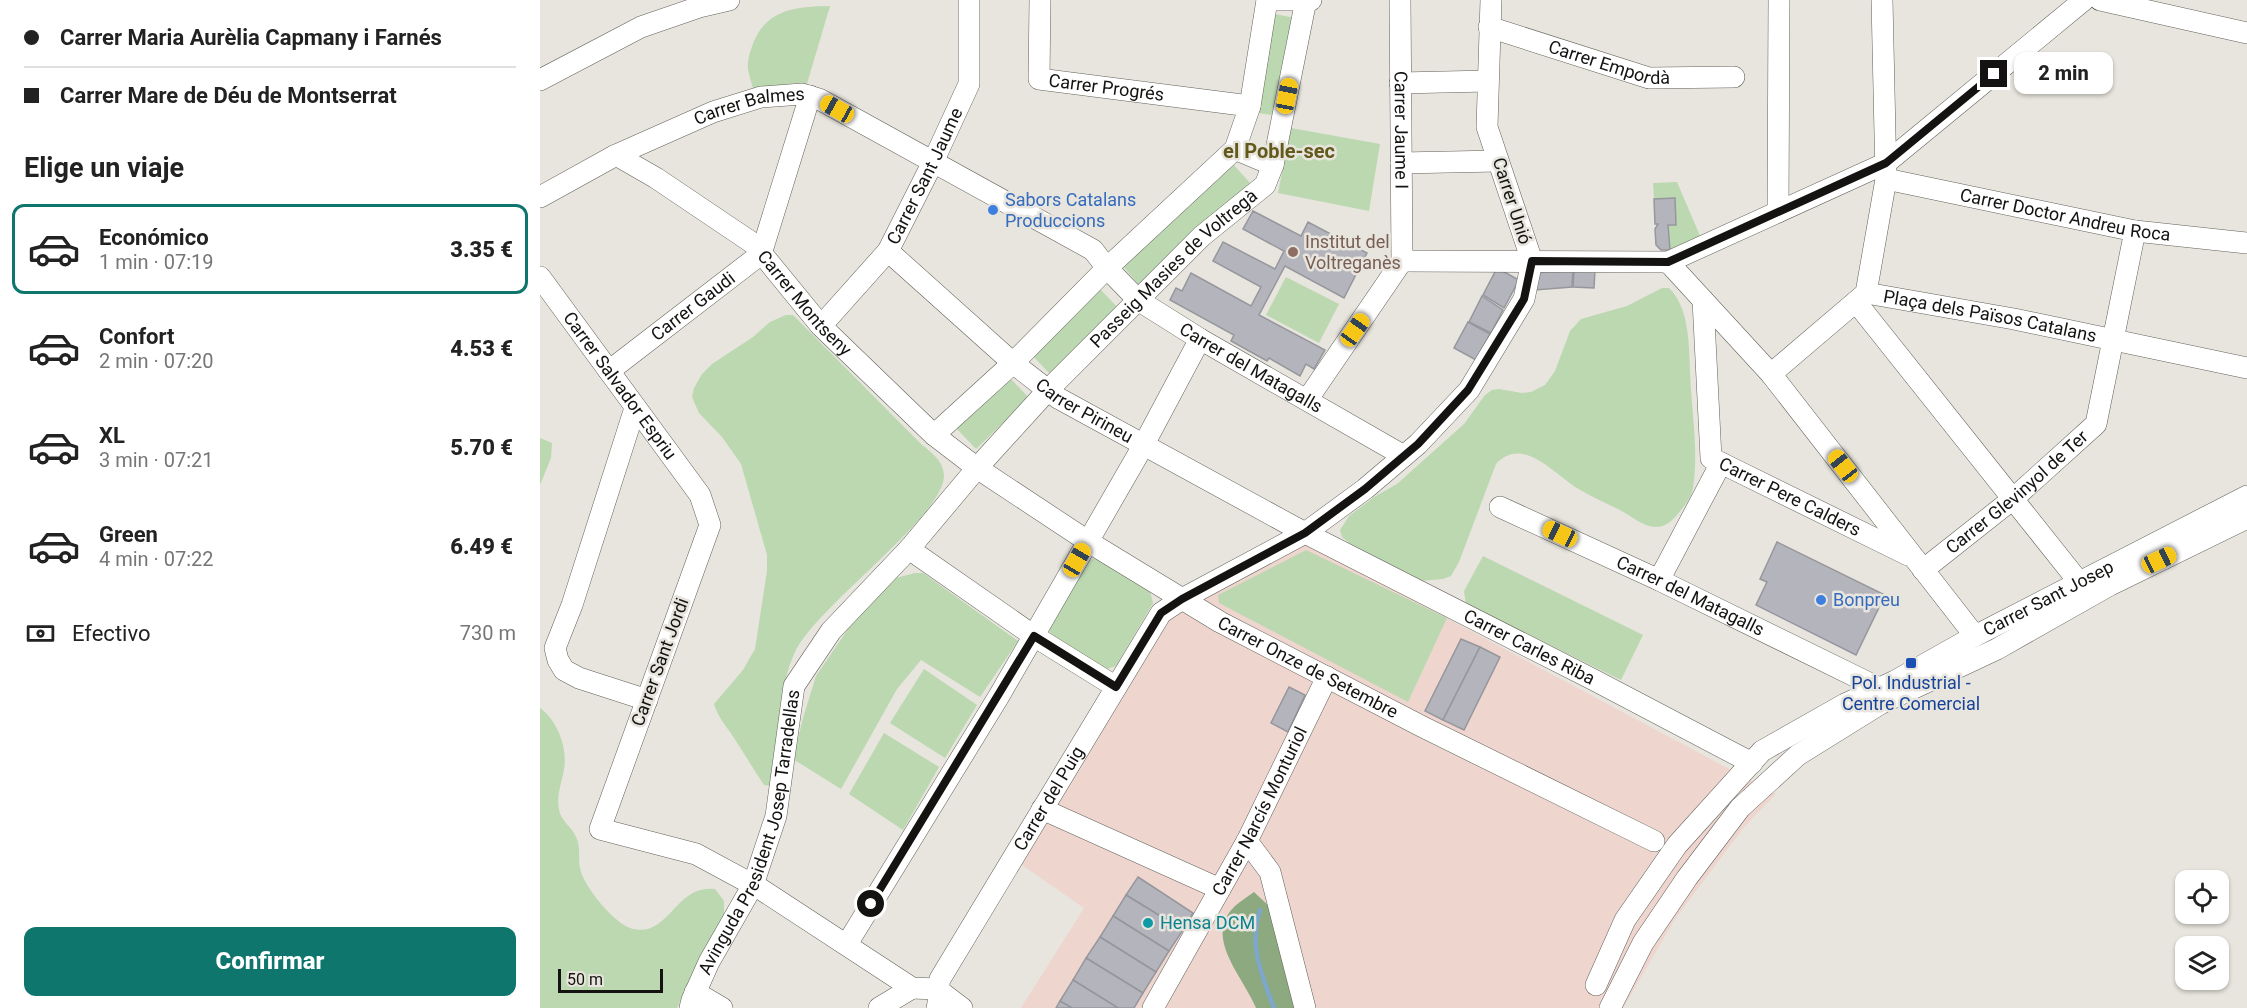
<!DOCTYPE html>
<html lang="es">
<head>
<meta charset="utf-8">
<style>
	:root { --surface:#fff; --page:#f6f6f6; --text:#222; --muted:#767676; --line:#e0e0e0; --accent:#0f766e }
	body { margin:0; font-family:Roboto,sans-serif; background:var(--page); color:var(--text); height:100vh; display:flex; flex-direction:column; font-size:22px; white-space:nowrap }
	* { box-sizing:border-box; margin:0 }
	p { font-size:20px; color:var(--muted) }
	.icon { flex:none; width:33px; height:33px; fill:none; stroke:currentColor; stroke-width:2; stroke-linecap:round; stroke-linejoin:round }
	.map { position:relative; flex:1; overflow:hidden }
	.side { display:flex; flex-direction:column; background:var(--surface); width:540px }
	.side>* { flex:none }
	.banner { display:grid; align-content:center; height:132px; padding:0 24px; background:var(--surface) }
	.controls { position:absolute; left:1635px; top:870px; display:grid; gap:12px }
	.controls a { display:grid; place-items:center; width:54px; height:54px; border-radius:12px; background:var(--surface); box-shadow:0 2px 4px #0004; font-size:30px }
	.scale { position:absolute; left:18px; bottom:15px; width:105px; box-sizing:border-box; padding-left:6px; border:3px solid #141311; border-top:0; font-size:16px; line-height:21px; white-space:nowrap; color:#141311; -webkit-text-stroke:4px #e7e5dd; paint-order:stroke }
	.end { position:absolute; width:27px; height:27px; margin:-14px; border:8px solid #141311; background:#fff; box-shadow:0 0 0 3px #fff }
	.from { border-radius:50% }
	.bubble { position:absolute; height:42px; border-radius:12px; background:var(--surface); box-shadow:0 2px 4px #0004; font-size:20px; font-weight:800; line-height:42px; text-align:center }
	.car { position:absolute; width:18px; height:36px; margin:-18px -9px; border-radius:8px; box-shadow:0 0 4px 2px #0007; background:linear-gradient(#f5c518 24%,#345 0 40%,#f5c518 0 76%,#345 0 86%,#f5c518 0) }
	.banner b { display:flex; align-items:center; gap:21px; height:57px; font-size:22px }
	.banner b+b { border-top:2px solid var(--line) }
	.banner i { width:15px; height:15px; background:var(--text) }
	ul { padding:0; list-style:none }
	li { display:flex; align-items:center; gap:18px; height:90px; margin:0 12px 9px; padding:0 12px; border:3px solid transparent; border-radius:12px }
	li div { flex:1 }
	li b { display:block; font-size:22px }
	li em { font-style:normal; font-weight:800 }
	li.active { border-color:var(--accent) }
	li>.icon { width:54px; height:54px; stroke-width:1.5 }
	h2 { padding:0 24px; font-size:27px; line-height:72px }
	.pay { display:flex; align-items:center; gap:15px; height:66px; padding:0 24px; font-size:22px }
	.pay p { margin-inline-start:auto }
	.button { display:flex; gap:12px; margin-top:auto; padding:12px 24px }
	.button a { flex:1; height:69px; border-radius:12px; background:var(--accent); color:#fff; font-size:24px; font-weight:800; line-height:69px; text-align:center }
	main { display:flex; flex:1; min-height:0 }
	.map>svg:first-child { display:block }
	.industrial { fill:#eed5ce }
	.green { fill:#bcd8b1 }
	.forest { fill:#8ca980 }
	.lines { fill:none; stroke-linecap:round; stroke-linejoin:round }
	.stream { stroke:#7ea7ca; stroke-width:4.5 }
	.building { fill:#b4b4bc; stroke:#96969d; stroke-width:1.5 }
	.minor-casing { stroke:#62615a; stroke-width:22 }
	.minor { stroke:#fff; stroke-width:21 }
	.route { stroke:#141311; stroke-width:8 }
	.shop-dot { fill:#3f7fe0; stroke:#e7e5dd; stroke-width:2 }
	.education-dot { fill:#8d6e63; stroke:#e7e5dd; stroke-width:2 }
	.transit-dot { fill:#1a4fb4; stroke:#e7e5dd; stroke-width:2 }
	.culture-dot { fill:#0f9aa8; stroke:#e7e5dd; stroke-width:2 }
	.labels { text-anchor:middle; stroke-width:5; stroke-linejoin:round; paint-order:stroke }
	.street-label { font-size:18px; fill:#141311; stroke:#e7e5dd }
	.shop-label { font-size:18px; fill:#366cbe; stroke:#e7e5dd; text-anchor:start }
	.education-label { font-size:18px; fill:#785e54; stroke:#e7e5dd; text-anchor:start }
	.transit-label { font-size:18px; fill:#164399; stroke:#e7e5dd }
	.culture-label { font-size:18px; fill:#0d838f; stroke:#e7e5dd; text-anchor:start }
	.neighbourhood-label { font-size:20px; font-weight:bold; fill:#63591c; stroke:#e7e5dd }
</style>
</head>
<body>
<main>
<section class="side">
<div class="banner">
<b><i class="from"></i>Carrer Maria Aurèlia Capmany i Farnés</b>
<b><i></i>Carrer Mare de Déu de Montserrat</b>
</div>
<h2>Elige un viaje</h2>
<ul>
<li class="active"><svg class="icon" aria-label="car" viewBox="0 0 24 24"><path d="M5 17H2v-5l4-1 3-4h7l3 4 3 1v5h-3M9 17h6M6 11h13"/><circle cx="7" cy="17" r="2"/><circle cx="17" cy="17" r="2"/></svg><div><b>Económico</b><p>1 min · 07:19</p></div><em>3.35 €</em></li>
<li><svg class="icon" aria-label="car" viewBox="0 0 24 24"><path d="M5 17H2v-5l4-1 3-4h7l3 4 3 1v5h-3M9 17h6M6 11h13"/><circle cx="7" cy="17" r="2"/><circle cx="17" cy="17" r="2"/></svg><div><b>Confort</b><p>2 min · 07:20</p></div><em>4.53 €</em></li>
<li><svg class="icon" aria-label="car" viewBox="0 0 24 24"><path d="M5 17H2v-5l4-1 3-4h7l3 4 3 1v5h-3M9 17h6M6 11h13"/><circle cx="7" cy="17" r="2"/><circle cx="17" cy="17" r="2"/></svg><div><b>XL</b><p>3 min · 07:21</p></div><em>5.70 €</em></li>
<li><svg class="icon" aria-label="car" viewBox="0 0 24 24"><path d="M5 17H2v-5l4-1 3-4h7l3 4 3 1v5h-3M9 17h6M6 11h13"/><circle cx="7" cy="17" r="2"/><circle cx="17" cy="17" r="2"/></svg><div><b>Green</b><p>4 min · 07:22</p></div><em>6.49 €</em></li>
</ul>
<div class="pay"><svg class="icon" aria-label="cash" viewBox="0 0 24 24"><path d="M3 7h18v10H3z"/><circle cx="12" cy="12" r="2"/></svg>Efectivo<p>730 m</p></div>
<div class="button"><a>Confirmar</a></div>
</section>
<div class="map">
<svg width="1707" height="1008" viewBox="0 0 1707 1008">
	<rect width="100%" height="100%" fill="#e7e5dd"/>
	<polygon class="industrial" points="766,543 1236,794 1204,827 1135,919 1083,1008 755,1008 687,956 711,993 716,1008 481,1008 544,908 479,863 630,615"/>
	<g class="green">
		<path d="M290,6L266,87L254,83L214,92C212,84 209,76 208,69C207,60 211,49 214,41C229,8 257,7 290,6Z"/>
		<polygon points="735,14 755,18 738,116 718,113"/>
		<polygon points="751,128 840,144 829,211 738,193"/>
		<polygon points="692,163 710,183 599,285 581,264"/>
		<polygon points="1137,182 1161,238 1130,250 1128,225 1136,225 1135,198 1114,199 1113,183"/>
		<polygon points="746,277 799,304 779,343 726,315"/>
		<polygon points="559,288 579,309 510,374 490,353"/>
		<path d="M1122,288H1129C1149,307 1149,344 1150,370C1151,409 1159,449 1153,488C1151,499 1144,506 1137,515C1116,540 1099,520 1078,509C1064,502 1050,496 1037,488C1014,474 983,435 956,464L919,562L911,576L903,579L880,581L821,553L802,537L800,530L809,516L834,497L857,484L924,424L945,395L952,390L959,389L982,393L991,392L1005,385L1015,371L1030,331L1041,319L1087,306Z"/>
		<path d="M246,315H253L381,444C392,453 404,461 404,476C403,517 278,605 255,652C235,695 242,741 231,786L224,785C214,770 205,755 196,741C188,728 178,718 174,704L203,670L215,649L227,571V555L201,464L182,437L159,413L152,397L154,388L162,374L172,364L213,337L230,322Z"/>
		<polygon points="469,377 489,398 436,449 416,428"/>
		<polygon points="0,438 12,443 11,458 0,485"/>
		<polygon points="766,550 907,618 868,702 679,603 678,595"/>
		<polygon points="943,556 1103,635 1081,680 926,604 924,591"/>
		<polygon points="557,558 610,591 613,603 576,666 564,670 511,635 507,623 545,561"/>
		<polygon points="375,573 383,573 478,641 440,697 381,660 357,689 301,789 253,759 263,718 276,676 310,626 356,578"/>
		<polygon points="384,669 437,705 405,758 350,723"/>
		<path d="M0,708C17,720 28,748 24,769C22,783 16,795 19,810C21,821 32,827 36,837C41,847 38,858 40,868C43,886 75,925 93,929C130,937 135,884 175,889L184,901V915L167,945L137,1008H0Z"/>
		<polygon points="344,733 399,767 363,830 309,794"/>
	</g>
	<path class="forest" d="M714,892L731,908L755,1008H716C704,977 662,937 695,906C701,901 708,896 714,892Z"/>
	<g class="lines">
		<path class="stream" d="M720,910C708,944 722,976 734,1008"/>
	</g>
	<g class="building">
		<polygon points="1135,198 1136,225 1128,225 1130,250 1121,250 1116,245 1115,229 1118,224 1115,224 1114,199"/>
		<polygon points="713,211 761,236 768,222 827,253 804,298 745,266 719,315 785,350 774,369 766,364 760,376 729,358 727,361 691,341 694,335 630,300 636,288 642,291 651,273 711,306 721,287 673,261 683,242 735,269 744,251 703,229"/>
		<polygon points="957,268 979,280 964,308 943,295"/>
		<polygon points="1033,269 1032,287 995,290 1000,272"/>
		<polygon points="1034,269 1055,270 1054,288 1033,287"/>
		<polygon points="942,296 963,310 951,333 929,322"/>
		<polygon points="928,322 950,334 936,360 914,348"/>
		<polygon points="1237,542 1345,595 1316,655 1216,605 1227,582 1220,579"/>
		<polygon points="921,639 940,647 903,720 885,711"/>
		<polygon points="940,647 960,657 924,730 903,720"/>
		<polygon points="749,687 765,695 748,732 731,723"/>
		<polygon points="598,877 653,913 643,930 586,895"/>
		<polygon points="586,895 643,930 629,951 573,916"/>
		<polygon points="573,916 629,951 616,972 560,937"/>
		<polygon points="560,937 616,972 603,993 546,958"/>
		<polygon points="546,958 603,993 594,1008 578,1008 533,980"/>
		<polygon points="533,980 578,1008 532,1008 520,1001"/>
		<polygon points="520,1001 532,1008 516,1008"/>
	</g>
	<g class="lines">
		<defs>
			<g id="minor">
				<path id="s1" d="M500,0L499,79L710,106"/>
				<polyline points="727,0 771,0"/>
				<path id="s2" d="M860,0L862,261"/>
				<polyline points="1560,0 1707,33"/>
				<path id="s3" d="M949,27L1109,78L1194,77"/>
				<polyline points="0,80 101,27 159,7 189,0"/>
				<polyline points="860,83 948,81"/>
				<polyline points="695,149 733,165"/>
				<path id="s4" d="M76,155L116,178L214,244L281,326L394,435L437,468L552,544L680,622L883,727L1114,841"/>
				<polyline points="861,163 958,161"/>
				<path id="s5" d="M1346,179L1595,231L1707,243"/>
				<path id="s6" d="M0,197L76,155L173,112L221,97L262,94L279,99L553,250L567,268L598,300L660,339L864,456"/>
				<polyline points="1238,212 1239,0"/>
				<path id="s7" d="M348,251L473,363L518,398L765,533L1054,680L1212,763"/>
				<polyline points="862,261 1128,262 1346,163 1544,0"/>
				<polyline points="1128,262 1231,374 1435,636"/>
				<path id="s8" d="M0,277L160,495L170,525L60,829L156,854L219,888L372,988L397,989L422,1008"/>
				<path id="s9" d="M1326,293L1474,319L1707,368"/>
				<path id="s10" d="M1163,300L1171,458L1368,555"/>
				<polyline points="1316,302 1539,582"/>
				<path id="s11" d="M281,326L348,251L393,162L429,84V0"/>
				<path id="s12" d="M69,371L221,254L270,96"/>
				<polyline points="1231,374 1326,293 1346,179 1342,0"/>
				<polyline points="767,400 862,261"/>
				<polyline points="95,408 32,605 15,648 18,660 24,670 39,678 107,700"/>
				<polyline points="394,435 473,363 567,268 695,149 710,106 727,0"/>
				<path id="s13" d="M960,507L1119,580L1339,688"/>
				<polyline points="369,549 494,636 576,687"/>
				<path id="s14" d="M1383,570L1474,498L1556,424L1595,231"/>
				<polyline points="1119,580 1181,463"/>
				<polyline points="502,809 680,889"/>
				<polyline points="707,841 730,872 765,1008"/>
				<polyline points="307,944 459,696 603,446 660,339"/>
				<path id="s15" d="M1056,985L1085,920L1137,845L1222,751L1305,704L1355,681L1435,636L1707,496"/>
				<polyline points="155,992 182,1008"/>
				<path id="s16" d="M150,1008L152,1000L169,962L213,885L236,816L254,686L291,631L369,549L437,468L508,390L662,236L725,185L733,165L766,0"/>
				<polyline points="339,1008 372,988"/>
				<path id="s17" d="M397,1008C400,998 397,989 400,979L621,613L642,599L765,533L825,489L878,444L929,390L984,299L992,261L947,127L951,0"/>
				<path id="s18" d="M613,1008L707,841L787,677"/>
				<polyline points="1070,1008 1103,943 1147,878 1200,808 1258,755 1340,704 1457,649 1570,585 1707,518"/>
			</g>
		</defs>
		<use href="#minor" class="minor-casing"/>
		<use href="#minor" class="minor"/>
	</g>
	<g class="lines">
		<polyline class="route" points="331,904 494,636 576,687 621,613 642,599 765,533 825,489 878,444 928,390 984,299 992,261 1128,262 1346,163 1454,74"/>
	</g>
	<g class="shop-dot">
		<circle cx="453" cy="210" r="6"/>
		<circle cx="1281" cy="600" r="6"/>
	</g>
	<circle class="education-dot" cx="753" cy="252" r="6"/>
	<rect class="transit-dot" x="1365" y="657" width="12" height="12" rx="3"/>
	<circle class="culture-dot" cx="608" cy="923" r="6"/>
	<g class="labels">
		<g class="street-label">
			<text dy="6" stroke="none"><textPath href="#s3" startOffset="126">Carrer Empordà</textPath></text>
			<text dy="6" stroke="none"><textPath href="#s1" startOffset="147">Carrer Progrés</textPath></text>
			<text dy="6" stroke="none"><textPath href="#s6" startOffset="230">Carrer Balmes</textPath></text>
			<text dy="6" stroke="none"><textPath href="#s2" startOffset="130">Carrer Jaume I</textPath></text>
			<text dy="6" stroke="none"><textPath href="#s11" startOffset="184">Carrer Sant Jaume</textPath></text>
			<text transform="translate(972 201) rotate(72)" y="6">Carrer Unió</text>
			<text dy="6" stroke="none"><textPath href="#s5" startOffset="183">Carrer Doctor Andreu Roca</textPath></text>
			<text dy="6" stroke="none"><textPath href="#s16" startOffset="908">Passeig Masies de Voltregà</textPath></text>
			<text dy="6" stroke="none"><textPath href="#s4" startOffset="242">Carrer Montseny</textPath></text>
			<text dy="6" stroke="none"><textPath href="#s12" startOffset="106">Carrer Gaudi</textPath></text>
			<text dy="6" stroke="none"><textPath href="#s9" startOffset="126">Plaça dels Països Catalans</textPath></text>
			<text dy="6" stroke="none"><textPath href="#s6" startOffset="814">Carrer del Matagalls</textPath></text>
			<text dy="6" stroke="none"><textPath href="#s8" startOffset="135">Carrer Salvador Espriu</textPath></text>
			<text dy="6" stroke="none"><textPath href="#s7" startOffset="254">Carrer Pirineu</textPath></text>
			<text dy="6" stroke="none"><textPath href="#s14" startOffset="122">Carrer Glevinyol de Ter</textPath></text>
			<text dy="6" stroke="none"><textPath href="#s10" startOffset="246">Carrer Pere Calders</textPath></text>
			<text dy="6" stroke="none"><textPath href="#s13" startOffset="210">Carrer del Matagalls</textPath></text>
			<text dy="6" stroke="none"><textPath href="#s15" startOffset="614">Carrer Sant Josep</textPath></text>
			<text dy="6" stroke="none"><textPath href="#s7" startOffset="758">Carrer Carles Riba</textPath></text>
			<text transform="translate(120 662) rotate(-70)" y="6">Carrer Sant Jordi</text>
			<text dy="6" stroke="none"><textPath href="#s4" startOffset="868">Carrer Onze de Setembre</textPath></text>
			<text dy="6" stroke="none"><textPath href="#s17" startOffset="240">Carrer del Puig</textPath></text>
			<text dy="6" stroke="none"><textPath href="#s18" startOffset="224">Carrer Narcís Monturiol</textPath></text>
			<text dy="6" stroke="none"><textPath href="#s16" startOffset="188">Avinguda President Josep Tarradellas</textPath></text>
		</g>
		<g class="shop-label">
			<text x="465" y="206">Sabors Catalans<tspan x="465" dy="21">Produccions</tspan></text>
			<text x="1293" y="606">Bonpreu</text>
		</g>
		<g class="education-label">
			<text x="765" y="248">Institut del<tspan x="765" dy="21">Voltreganès</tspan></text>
		</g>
		<g class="transit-label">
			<text x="1371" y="689">Pol. Industrial -<tspan x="1371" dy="21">Centre Comercial</tspan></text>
		</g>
		<g class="culture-label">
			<text x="620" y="929">Hensa DCM</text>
		</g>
		<g class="neighbourhood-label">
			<text x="739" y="158">el Poble-sec</text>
		</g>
	</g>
</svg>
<div class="controls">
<a><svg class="icon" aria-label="locate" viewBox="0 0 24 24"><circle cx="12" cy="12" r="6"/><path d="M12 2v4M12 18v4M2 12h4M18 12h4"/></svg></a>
<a><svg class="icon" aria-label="layers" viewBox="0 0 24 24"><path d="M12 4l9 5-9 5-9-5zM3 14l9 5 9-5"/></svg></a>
</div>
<div class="scale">50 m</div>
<i class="end from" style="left:331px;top:904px"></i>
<i class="end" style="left:1454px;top:74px"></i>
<div class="bubble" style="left:1474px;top:52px;width:99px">2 min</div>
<i class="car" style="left:747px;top:96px;rotate:11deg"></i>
<i class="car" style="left:297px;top:109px;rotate:299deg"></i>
<i class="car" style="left:815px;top:330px;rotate:35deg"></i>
<i class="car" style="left:1303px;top:466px;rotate:322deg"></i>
<i class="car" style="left:1020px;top:534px;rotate:295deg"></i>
<i class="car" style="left:537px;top:560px;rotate:30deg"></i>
<i class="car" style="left:1619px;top:560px;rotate:65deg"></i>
</div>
</main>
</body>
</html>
